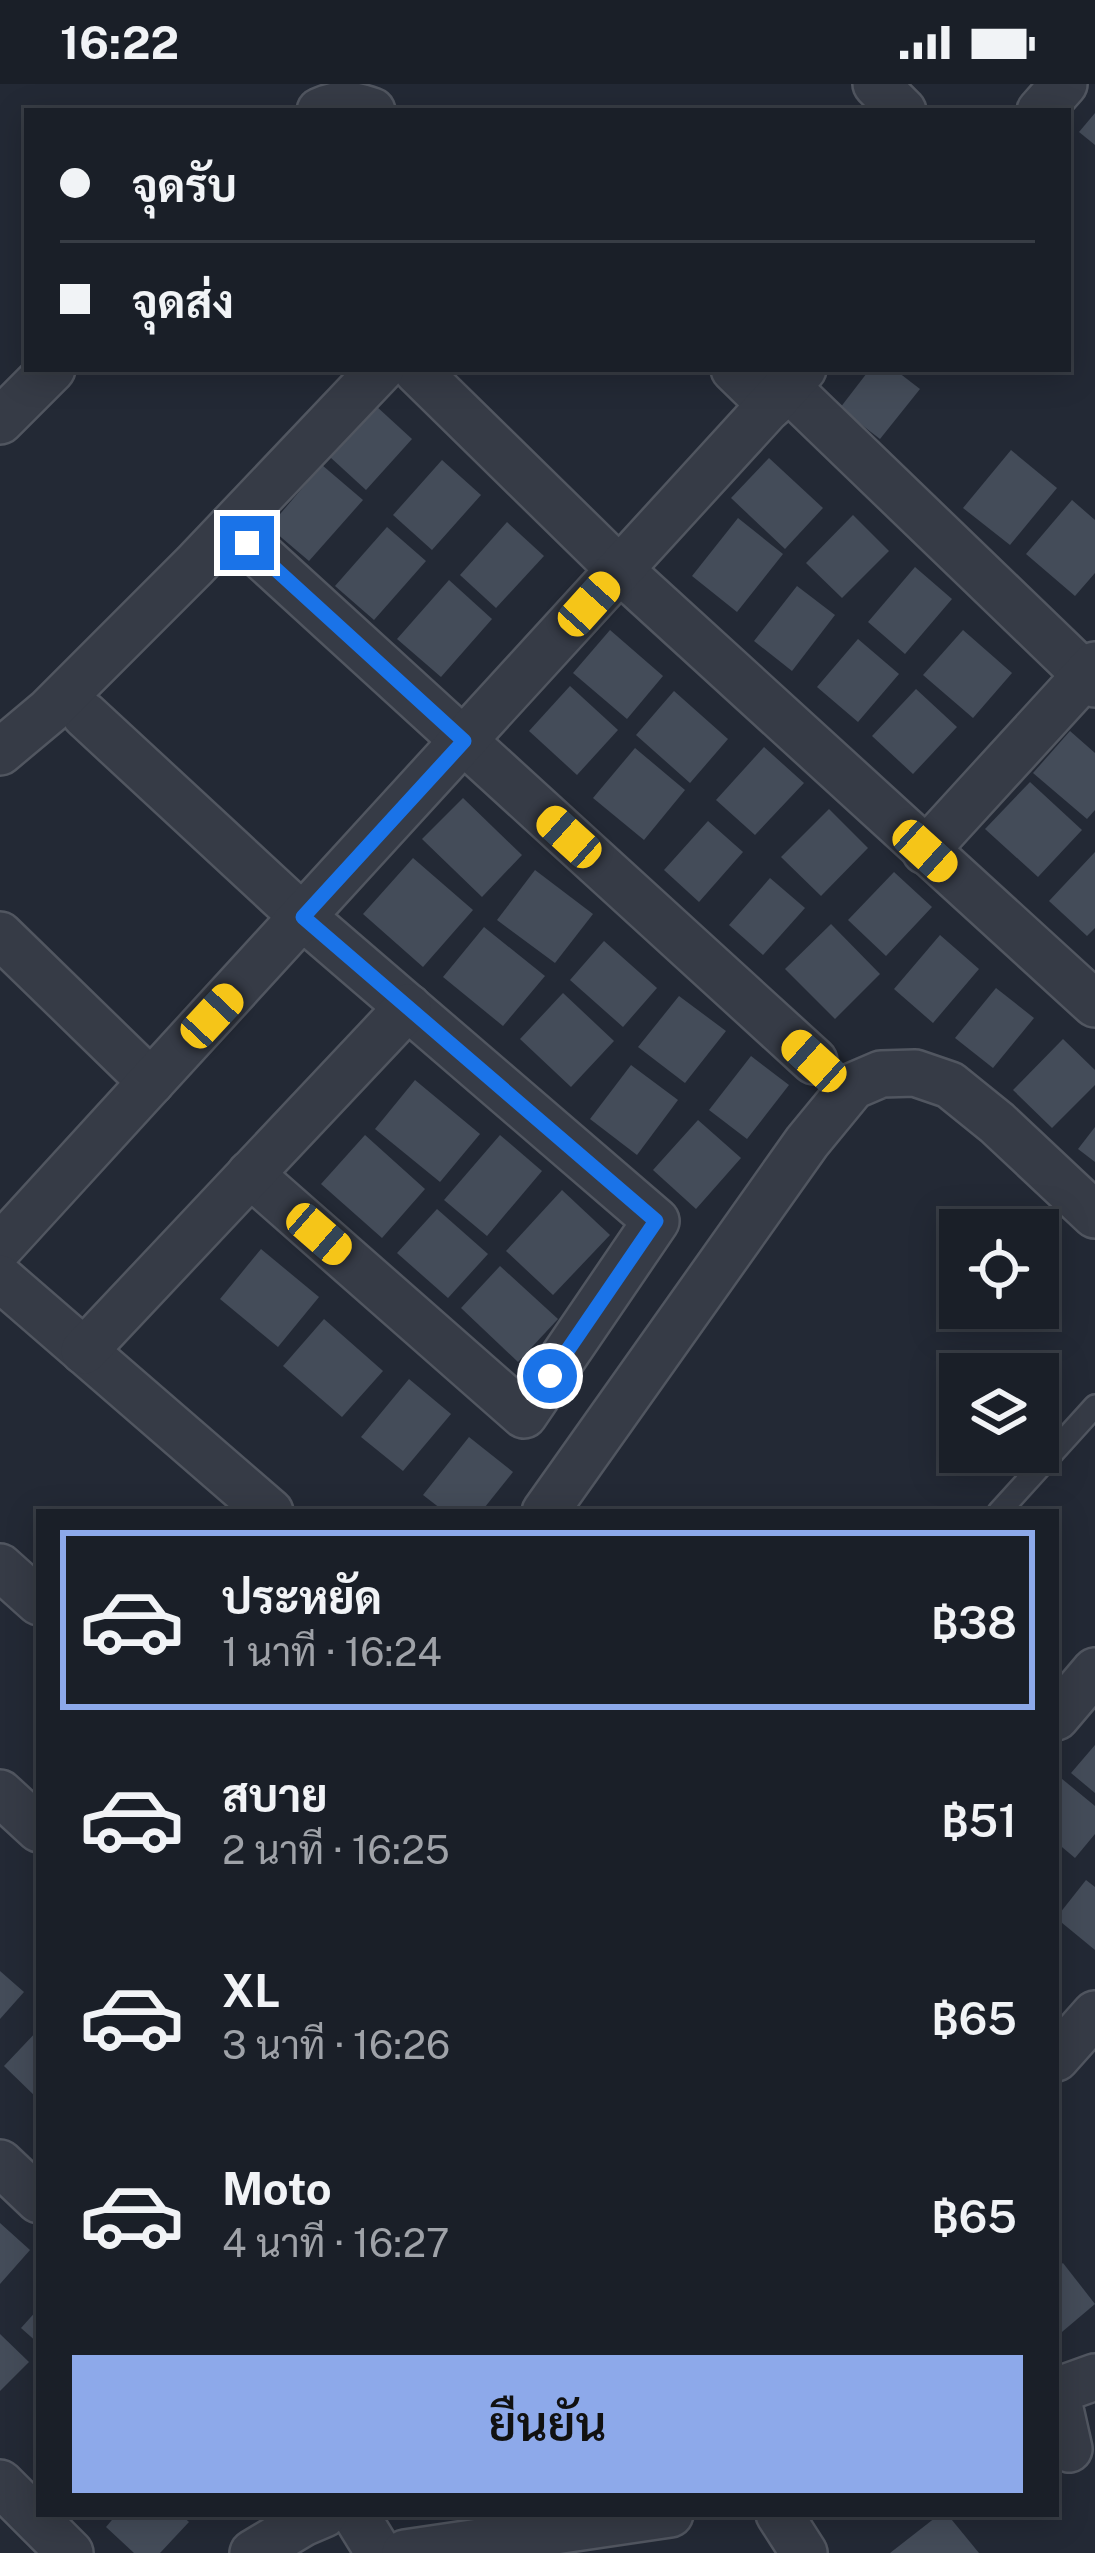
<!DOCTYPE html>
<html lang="th">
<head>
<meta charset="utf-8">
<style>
	:root { --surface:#1a1f28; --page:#272c34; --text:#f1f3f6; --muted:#9fa2a8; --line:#383d45; --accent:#8da9ea }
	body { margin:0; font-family:"Public Sans",Sarabun,sans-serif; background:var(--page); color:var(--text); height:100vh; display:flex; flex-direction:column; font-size:45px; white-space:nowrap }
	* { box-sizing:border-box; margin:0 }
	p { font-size:39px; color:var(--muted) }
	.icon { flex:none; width:66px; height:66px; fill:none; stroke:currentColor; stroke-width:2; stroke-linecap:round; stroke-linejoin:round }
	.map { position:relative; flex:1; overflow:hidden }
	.panel { position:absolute; left:36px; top:1425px; width:1023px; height:1008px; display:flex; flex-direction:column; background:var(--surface); border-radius:0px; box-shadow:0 6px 30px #0003,0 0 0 3px var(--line) }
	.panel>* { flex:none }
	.banner { position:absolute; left:24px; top:24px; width:1047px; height:264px; border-radius:0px; box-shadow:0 6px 30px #0003,0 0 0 3px var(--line); display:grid; align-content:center; height:264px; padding:0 36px; background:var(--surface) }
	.tools { position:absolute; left:939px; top:1125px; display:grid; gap:24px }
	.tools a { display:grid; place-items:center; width:120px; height:120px; border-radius:0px; background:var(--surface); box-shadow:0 6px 30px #0003,0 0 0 3px var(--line); font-size:60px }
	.end { position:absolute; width:54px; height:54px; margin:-27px; border:15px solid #1a73e8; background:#fff; box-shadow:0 0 0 6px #fff }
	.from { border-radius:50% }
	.car { position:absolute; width:36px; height:72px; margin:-36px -18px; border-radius:15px; box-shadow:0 0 9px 3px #0007; background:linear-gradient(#f5c518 24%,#345 0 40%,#f5c518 0 76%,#345 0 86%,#f5c518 0) }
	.banner b { display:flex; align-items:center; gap:42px; height:114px; font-size:45px }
	.banner b+b { border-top:3px solid var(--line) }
	.banner i { width:30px; height:30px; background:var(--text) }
	ul { padding:21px 0 0; list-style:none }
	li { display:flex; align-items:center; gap:36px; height:180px; margin:0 24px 18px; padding:0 12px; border:6px solid transparent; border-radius:0px }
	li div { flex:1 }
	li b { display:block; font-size:45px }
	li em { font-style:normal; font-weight:600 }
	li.active { border-color:var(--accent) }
	li>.icon { width:108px; height:108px; stroke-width:1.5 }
	.action { display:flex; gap:24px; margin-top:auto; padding:24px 36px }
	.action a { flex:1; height:138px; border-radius:0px; background:var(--accent); color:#111; font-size:48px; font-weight:600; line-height:138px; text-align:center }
	.status { display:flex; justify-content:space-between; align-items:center; height:84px; padding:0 60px; background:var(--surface); direction:ltr }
	.status svg { height:33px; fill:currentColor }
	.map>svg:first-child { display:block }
	.building { fill:#444c59 }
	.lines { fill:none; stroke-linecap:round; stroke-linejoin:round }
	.lane-casing { stroke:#515660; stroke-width:26 }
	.street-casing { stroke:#515660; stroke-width:50 }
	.lane { stroke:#363b46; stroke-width:21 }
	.street { stroke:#363b46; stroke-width:45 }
	.route { stroke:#1a73e8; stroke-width:15 }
</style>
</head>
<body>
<div class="status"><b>16:22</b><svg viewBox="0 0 49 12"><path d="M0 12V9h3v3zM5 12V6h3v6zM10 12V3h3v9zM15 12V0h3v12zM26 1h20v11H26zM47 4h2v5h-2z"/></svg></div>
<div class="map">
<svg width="1095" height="2469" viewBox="0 0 1095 2469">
	<rect width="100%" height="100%" fill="#232935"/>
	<g class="building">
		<polygon points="1095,29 1095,61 1079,48"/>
		<polygon points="870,285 894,285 920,305 880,355 840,324"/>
		<polygon points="376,322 412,355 366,406 330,373"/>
		<polygon points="1011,366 1057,404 1010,461 963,424"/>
		<polygon points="769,374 823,424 785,465 731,414"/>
		<polygon points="442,376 481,411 432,466 393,431"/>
		<polygon points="322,381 363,416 309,477 269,443"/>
		<polygon points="1072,416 1095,436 1095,489 1075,512 1026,470"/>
		<polygon points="853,431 889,467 842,514 806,479"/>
		<polygon points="738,434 783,470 737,528 692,492"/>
		<polygon points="507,438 544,472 496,524 460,491"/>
		<polygon points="387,443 426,477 374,536 335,502"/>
		<polygon points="915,483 952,515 905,570 868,538"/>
		<polygon points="449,496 492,535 441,593 397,555"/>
		<polygon points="797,502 835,531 792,587 754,557"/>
		<polygon points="610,546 663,592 627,635 573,589"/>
		<polygon points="963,546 1012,589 973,634 923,591"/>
		<polygon points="858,555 899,590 858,638 817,603"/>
		<polygon points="570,602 618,646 577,691 529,647"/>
		<polygon points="916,605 957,643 913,690 872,652"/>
		<polygon points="674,607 728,655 690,699 636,651"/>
		<polygon points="1070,647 1095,669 1095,726 1087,735 1033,689"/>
		<polygon points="764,663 804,699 755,751 716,716"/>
		<polygon points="635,664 685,706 644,756 593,714"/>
		<polygon points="1030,698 1082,746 1038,793 985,745"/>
		<polygon points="463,714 522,771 482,813 422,755"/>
		<polygon points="829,725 868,764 821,812 781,773"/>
		<polygon points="708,737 743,768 699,818 664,786"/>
		<polygon points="1095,768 1095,844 1087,852 1049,817"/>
		<polygon points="413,774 473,826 423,883 363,830"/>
		<polygon points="535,786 593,830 555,879 497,836"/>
		<polygon points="894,788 932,823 886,872 848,836"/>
		<polygon points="770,794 805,824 763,871 729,841"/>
		<polygon points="831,840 880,890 835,935 785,885"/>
		<polygon points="484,843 545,892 503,942 443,893"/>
		<polygon points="940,851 979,885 933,939 894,905"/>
		<polygon points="604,857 657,904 623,943 570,896"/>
		<polygon points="996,904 1034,934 993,984 955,954"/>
		<polygon points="563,909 614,957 571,1003 520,955"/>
		<polygon points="679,912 726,947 685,999 638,963"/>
		<polygon points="1063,955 1095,986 1095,1001 1052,1044 1013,1006"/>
		<polygon points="751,972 789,1001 747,1055 709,1026"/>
		<polygon points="631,981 678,1016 637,1071 590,1035"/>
		<polygon points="415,996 480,1050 440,1098 375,1045"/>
		<polygon points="698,1036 741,1074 696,1125 653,1086"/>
		<polygon points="1095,1043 1095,1078 1078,1065"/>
		<polygon points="365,1051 425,1105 382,1154 321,1100"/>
		<polygon points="500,1051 542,1087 487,1152 444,1116"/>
		<polygon points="562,1106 610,1151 553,1211 506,1167"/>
		<polygon points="437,1125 488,1170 448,1214 397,1169"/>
		<polygon points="261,1165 319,1213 278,1263 220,1215"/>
		<polygon points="500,1182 558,1235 518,1278 461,1224"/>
		<polygon points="324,1235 383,1287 342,1333 283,1282"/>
		<polygon points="409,1295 451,1330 403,1387 361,1353"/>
		<polygon points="469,1353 513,1388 481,1428 445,1428 423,1411"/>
		<polygon points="1095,1661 1095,1709 1071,1689"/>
		<polygon points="1056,1690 1095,1722 1095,1750 1075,1774 1056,1758"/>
		<polygon points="1086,1796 1095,1803 1095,1866 1056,1834"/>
		<polygon points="0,1887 24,1908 0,1935"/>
		<polygon points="39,1945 39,2016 4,1982"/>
		<polygon points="0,2139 30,2166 0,2200"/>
		<polygon points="1063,2179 1095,2220 1056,2253 1056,2184"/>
		<polygon points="39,2224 39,2260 21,2244"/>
		<polygon points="0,2250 29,2278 0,2307"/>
		<polygon points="117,2430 180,2430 189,2438 160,2469 134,2469 106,2443"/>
		<polygon points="940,2430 947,2430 979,2469 890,2469"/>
	</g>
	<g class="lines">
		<defs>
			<polyline id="lane" points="999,1428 1095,1322"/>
			<g id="street">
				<polyline points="876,0 903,27"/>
				<path d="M320,27C340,18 352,20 372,27"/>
				<polyline points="1040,27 1064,0"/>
				<polyline points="734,285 771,321"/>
				<polyline points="417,287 620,486 1095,920"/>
				<polyline points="787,303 1095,600"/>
				<polyline points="0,337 52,285"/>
				<polyline points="247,459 814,977"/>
				<polyline points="85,631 303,833 656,1137 524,1331 250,1090"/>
				<polyline points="0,668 49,627 195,481 381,285"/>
				<polyline points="925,767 1095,581"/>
				<polyline points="0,851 151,998"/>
				<polyline points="0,1163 803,285"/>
				<polyline points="0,1194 270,1428"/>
				<polyline points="84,1267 408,923"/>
				<polyline points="545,1428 807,1058 853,1002 881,990 915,989 950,1001 997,1039 1095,1131"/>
				<polyline points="0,1483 39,1518"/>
				<polyline points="1056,1633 1095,1587"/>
				<polyline points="0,1709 39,1745"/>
				<polyline points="1056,1974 1095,1930"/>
				<polyline points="0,2079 39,2116"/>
				<polyline points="1069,2365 1056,2307 1095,2293"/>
				<polyline points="0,2399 70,2469"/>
				<polyline points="355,2430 379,2469"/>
				<polyline points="779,2430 804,2469"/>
				<polyline points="253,2469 303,2439 324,2430"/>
				<polyline points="405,2469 670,2430"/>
			</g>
		</defs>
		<use href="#lane" class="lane-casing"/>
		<use href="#street" class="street-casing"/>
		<use href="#lane" class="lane"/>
		<use href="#street" class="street"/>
	</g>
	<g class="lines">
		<polyline class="route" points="247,459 464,657 303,833 656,1137 550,1292"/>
	</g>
</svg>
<div class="tools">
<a><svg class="icon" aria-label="locate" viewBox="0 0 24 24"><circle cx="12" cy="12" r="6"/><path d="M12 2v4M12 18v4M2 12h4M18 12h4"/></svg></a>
<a><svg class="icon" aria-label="layers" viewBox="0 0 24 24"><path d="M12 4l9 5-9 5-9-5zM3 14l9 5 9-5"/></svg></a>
</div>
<i class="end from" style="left:550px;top:1292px"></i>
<i class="end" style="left:247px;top:459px"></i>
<i class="car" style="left:589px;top:520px;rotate:42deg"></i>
<i class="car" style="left:569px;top:753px;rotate:312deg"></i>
<i class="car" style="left:925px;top:767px;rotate:132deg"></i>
<i class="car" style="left:212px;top:932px;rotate:43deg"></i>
<i class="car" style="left:814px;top:977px;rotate:312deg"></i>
<i class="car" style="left:319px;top:1150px;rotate:131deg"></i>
<div class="banner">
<b><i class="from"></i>จุดรับ</b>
<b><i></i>จุดส่ง</b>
</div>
<section class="panel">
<ul>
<li class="active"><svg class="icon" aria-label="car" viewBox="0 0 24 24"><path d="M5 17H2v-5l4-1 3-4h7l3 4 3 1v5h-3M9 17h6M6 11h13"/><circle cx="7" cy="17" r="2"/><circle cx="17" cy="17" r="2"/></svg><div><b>ประหยัด</b><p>1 นาที · 16:24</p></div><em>฿38</em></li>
<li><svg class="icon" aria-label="car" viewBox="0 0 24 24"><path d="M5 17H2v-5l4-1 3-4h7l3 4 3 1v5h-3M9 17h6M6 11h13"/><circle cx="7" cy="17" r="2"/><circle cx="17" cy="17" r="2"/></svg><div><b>สบาย</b><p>2 นาที · 16:25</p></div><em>฿51</em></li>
<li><svg class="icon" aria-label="car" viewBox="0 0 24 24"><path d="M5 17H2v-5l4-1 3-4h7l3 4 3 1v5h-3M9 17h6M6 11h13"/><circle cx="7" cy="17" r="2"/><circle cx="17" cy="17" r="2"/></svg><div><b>XL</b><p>3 นาที · 16:26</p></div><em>฿65</em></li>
<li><svg class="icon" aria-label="car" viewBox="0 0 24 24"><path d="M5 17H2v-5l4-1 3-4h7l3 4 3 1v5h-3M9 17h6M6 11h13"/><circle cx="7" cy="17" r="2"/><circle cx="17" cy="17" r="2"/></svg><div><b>Moto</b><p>4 นาที · 16:27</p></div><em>฿65</em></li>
</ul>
<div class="action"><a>ยืนยัน</a></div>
</section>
</div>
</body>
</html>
